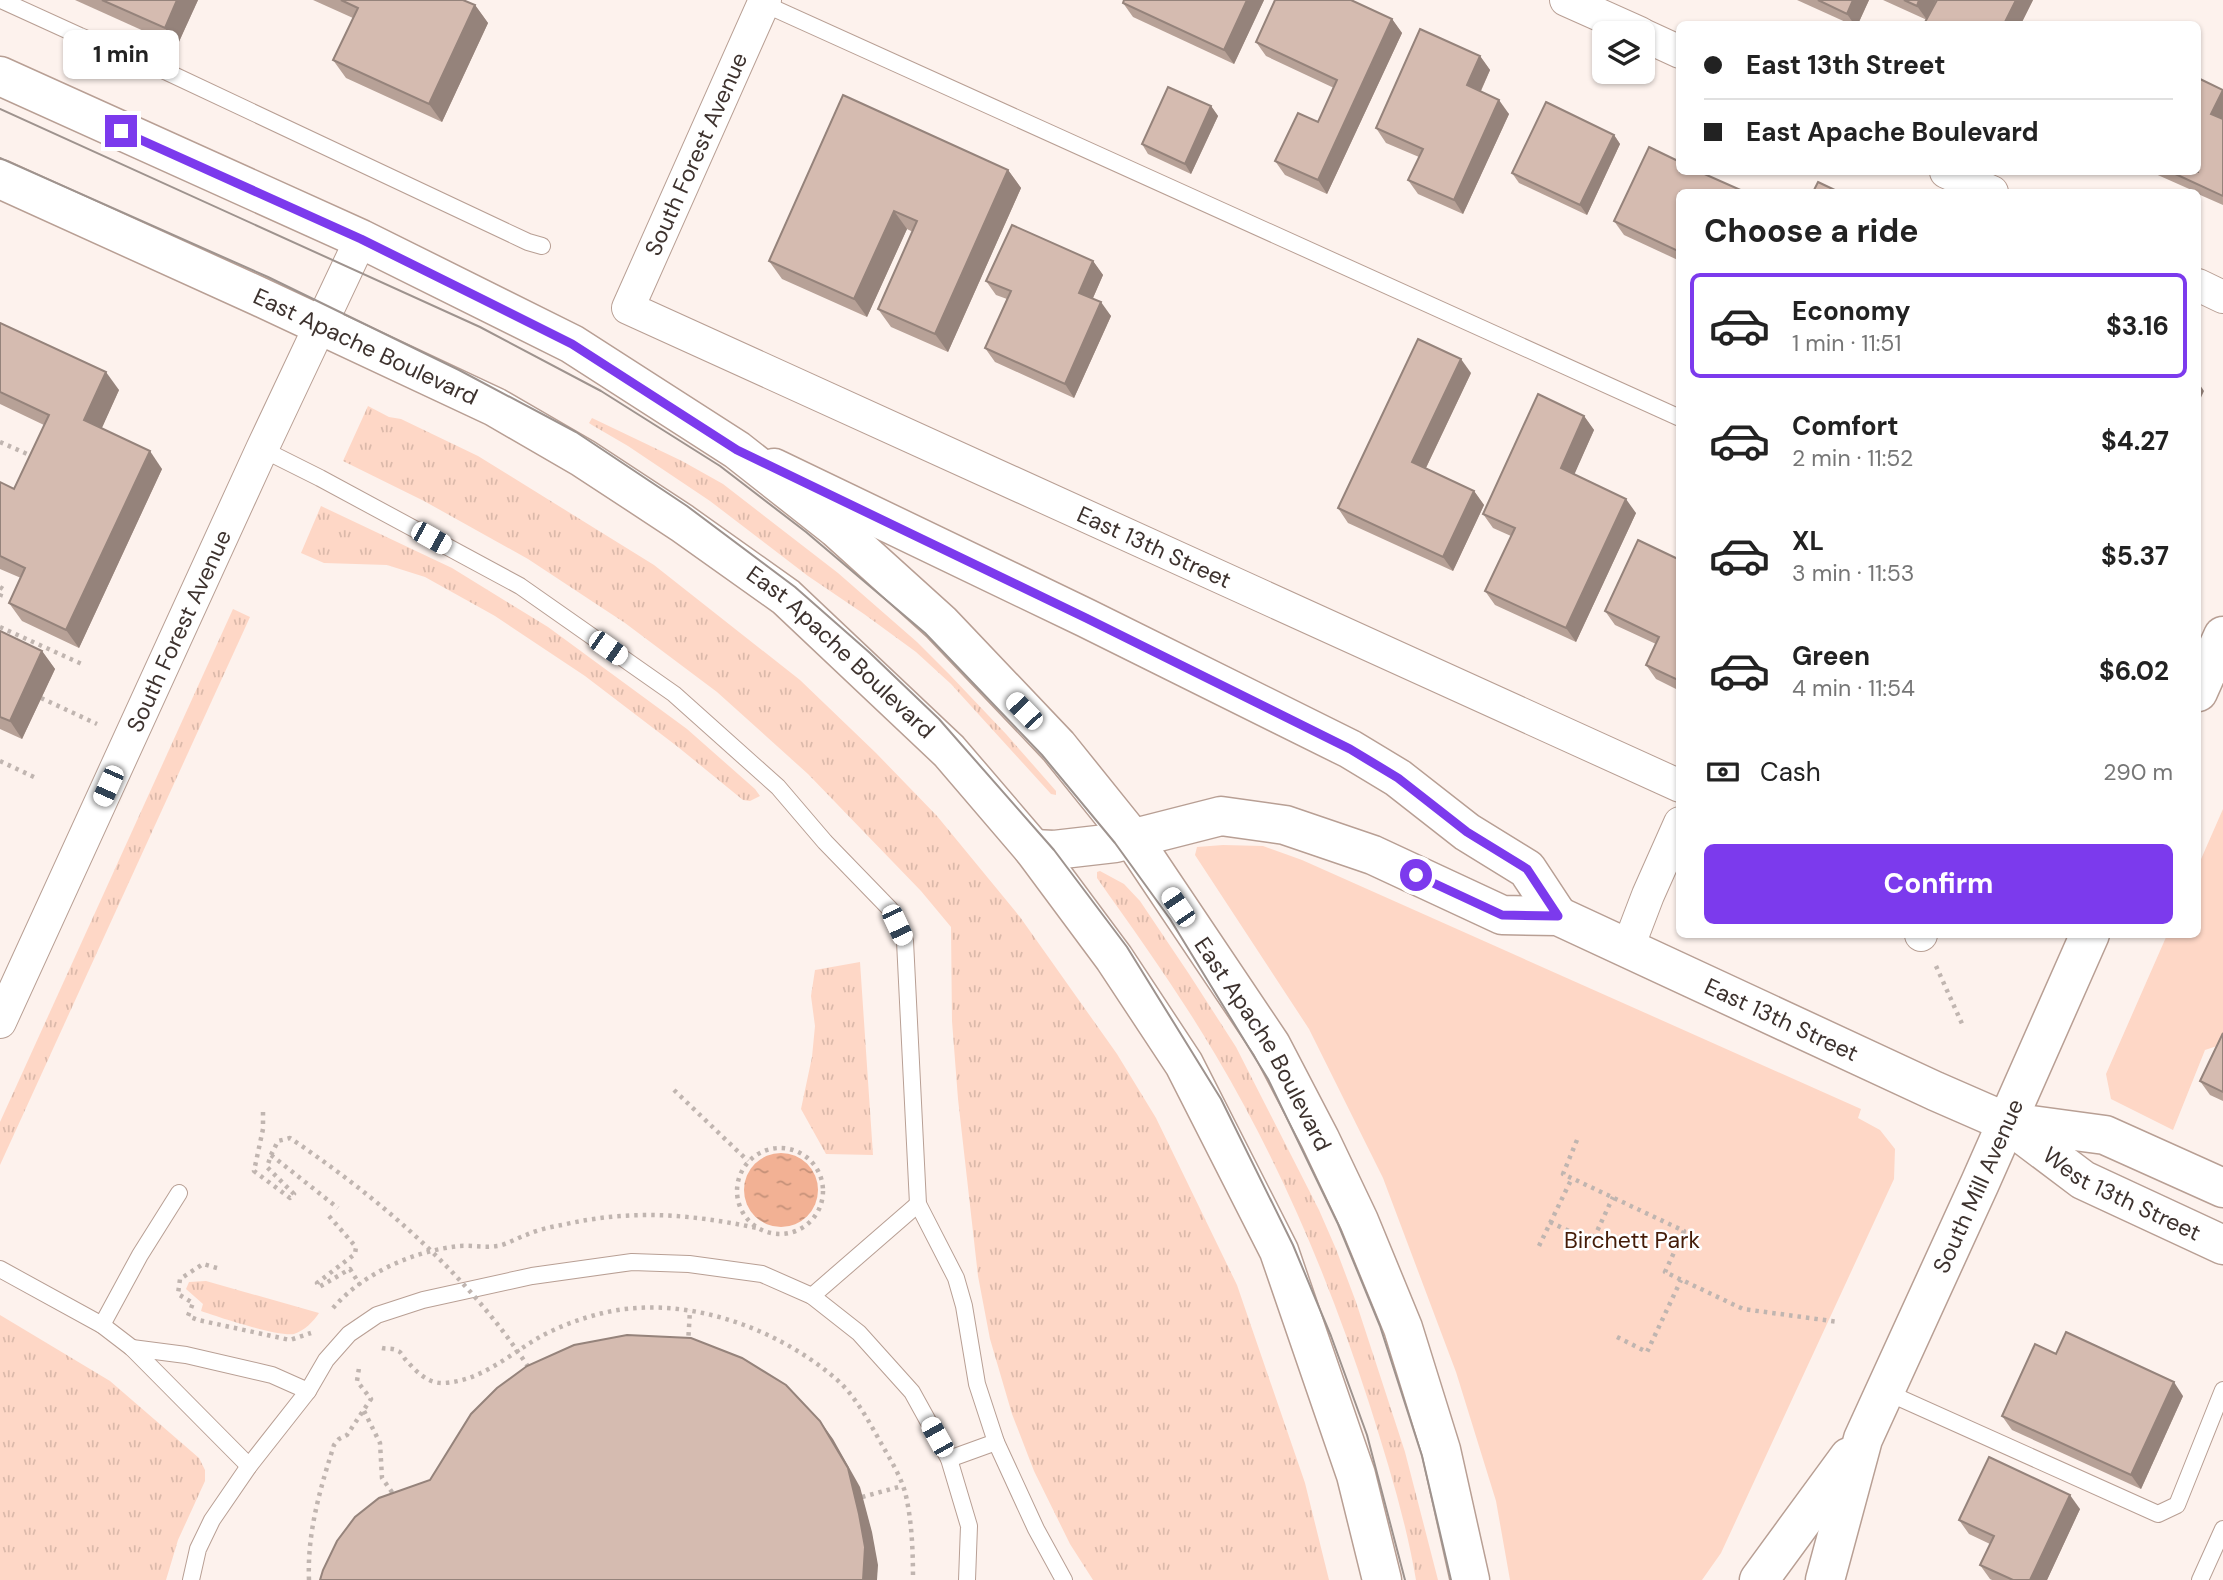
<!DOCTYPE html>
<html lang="en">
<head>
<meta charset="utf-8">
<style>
	:root { --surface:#fff; --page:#f6f6f6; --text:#222; --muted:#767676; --line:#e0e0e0; --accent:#7c3aed }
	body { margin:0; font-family:"DM Sans",sans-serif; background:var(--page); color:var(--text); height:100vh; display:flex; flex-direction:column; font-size:26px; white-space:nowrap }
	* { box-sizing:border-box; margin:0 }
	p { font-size:23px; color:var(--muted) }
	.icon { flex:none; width:38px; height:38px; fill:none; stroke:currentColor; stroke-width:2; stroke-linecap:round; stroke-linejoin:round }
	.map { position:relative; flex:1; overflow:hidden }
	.sheet { position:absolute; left:1676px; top:189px; width:525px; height:749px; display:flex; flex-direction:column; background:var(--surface); border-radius:10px; box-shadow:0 2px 5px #0004 }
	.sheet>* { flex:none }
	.hud { position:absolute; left:1676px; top:21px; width:525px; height:154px; border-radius:10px; box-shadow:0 2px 5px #0004; display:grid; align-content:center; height:154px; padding:0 28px; background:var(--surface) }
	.controls { position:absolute; left:1592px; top:21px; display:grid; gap:14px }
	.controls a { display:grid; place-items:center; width:63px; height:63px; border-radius:10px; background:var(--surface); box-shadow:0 2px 5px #0004; font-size:35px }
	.end { position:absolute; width:32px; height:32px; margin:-16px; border:9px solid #7c3aed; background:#fff; box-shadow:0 0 0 4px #fff }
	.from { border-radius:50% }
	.bubble { position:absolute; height:49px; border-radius:10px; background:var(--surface); box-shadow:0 2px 5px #0004; font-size:23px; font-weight:700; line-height:49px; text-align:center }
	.car { position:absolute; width:21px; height:42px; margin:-21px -10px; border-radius:9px; box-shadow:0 0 5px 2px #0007; background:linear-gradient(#fff 24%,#345 0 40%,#fff 0 76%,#345 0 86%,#fff 0) }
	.hud b { display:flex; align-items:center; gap:24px; height:66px; font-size:26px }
	.hud b+b { border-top:2px solid var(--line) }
	.hud i { width:18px; height:18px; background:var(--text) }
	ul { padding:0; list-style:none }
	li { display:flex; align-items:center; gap:21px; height:105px; margin:0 14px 10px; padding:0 14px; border:4px solid transparent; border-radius:10px }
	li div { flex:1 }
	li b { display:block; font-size:26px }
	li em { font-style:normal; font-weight:700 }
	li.on { border-color:var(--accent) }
	li>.icon { width:63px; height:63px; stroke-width:1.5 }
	h2 { padding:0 28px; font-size:32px; line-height:84px }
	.pay { display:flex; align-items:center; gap:18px; height:77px; padding:0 28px; font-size:26px }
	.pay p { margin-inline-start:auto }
	.button { display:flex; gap:14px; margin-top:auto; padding:14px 28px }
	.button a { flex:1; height:80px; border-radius:10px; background:var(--accent); color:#fff; font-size:28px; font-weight:700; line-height:80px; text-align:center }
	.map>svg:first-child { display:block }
	.grass { fill:url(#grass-tufts) }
	.park { fill:#fed7c6 }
	.water { fill:url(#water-ripples) }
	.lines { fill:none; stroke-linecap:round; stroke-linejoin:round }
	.service-casing { stroke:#b89f94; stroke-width:18 }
	.minor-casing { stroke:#b89f94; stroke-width:34 }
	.tertiary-casing { stroke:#b89f94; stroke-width:41 }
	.secondary-casing { stroke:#b89f94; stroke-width:41 }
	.primary-casing { stroke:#b89f94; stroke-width:41 }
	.path { stroke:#c0b5b0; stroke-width:4.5; stroke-dasharray:3.5 5; stroke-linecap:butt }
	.service { stroke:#fff; stroke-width:16 }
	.minor { stroke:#fff; stroke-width:32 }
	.tertiary { stroke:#fff; stroke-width:38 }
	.secondary { stroke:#fff; stroke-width:38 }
	.primary { stroke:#fff; stroke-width:38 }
	.tram { stroke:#9e938e; stroke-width:2 }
	.path-bridge { stroke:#c0b5b0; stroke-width:4.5; stroke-dasharray:3.5 5; stroke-linecap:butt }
	.wall { fill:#b7a197 }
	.shaded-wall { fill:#95837b }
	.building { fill:#d5bbb0; stroke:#95837b; stroke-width:2 }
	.route { stroke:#7c3aed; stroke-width:9 }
	.labels { text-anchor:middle; stroke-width:5; stroke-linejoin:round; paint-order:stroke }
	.street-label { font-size:23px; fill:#3d322e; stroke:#fff }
	.park-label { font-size:23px; fill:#451c08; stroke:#fff }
</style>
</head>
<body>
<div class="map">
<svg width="2223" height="1580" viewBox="0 0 2223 1580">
	<defs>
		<pattern id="grass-tufts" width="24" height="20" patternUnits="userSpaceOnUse" patternTransform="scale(1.75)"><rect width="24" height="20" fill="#fed7c6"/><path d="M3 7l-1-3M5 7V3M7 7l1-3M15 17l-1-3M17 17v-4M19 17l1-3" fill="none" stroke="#dbb9aa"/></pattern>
		<pattern id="water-ripples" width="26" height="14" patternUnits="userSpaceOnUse" patternTransform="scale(1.75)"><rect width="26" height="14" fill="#f2b194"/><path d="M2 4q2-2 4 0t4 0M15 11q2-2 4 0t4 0" fill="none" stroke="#c59179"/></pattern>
	</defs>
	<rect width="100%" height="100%" fill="#fdf2ed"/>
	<g class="grass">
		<polygon points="368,406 389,417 401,419 478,456 654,565 800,680 876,753 937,816 1020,917 1117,1054 1156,1118 1237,1285 1305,1483 1329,1580 1093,1580 1070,1544 1034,1471 1012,1414 990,1339 978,1276 958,1099 952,1021 951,927 921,891 808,774 717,692 625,623 528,559 424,501 343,461"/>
		<polygon points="592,418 682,461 723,484 838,573 917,642 949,674 1006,734 1056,791 1056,795 1051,794 951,684 916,652 864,614 808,576 710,501 628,446 592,425 589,423"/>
		<polygon points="321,506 452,568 548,627 687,729 755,789 760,796 750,801 743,800 678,747 585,676 495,616 425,577 387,565 324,563 301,553"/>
		<polygon points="233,609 250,617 0,1165 0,1122"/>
		<path d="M1100,871L1124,884L1140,901L1189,974L1236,1047L1319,1210L1336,1249L1356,1302L1405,1452L1438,1580H1416C1406,1521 1388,1463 1370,1406C1331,1284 1281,1165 1215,1054C1179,993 1138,936 1097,878V872Z"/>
		<polygon points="860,962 873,1155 826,1154 801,1109 812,1057 815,1026 811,996 815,970"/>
		<path d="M206,1281L319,1313C314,1321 304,1331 294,1334C279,1337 218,1317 201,1311L203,1304L186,1289L189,1282Z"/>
		<polygon points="0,1315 110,1381 199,1458 205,1470 205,1481 178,1540 166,1580 0,1580"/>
	</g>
	<g class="park">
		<polygon points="2223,809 2223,1044 2205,1050 2173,1130 2111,1099 2106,1074 2167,935 2198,934 2198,866"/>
		<polygon points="1223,845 1263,846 1302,860 1861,1109 1858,1118 1880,1130 1895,1149 1894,1179 1721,1553 1702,1580 1510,1580 1496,1501 1456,1372 1383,1178 1309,1029 1195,855 1197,847"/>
	</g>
	<circle class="water" cx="781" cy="1190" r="37"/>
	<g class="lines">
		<defs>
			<g id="service">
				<polyline points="1,0 80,36 167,72 528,242 542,246"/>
				<polyline points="760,2 1680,418"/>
				<polyline points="262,449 320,478 520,586 674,694 778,787 825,842 890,909 905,941 918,1204 956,1278 964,1306 977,1384 996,1442 1036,1529 1064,1580"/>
				<polyline points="0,1269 102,1325 132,1348 249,1466"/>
				<polyline points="812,1296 918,1204"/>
				<polyline points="102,1325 140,1255 179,1193"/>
				<polyline points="132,1348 186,1355 272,1375 308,1391"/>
				<polyline points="1884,1391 2158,1514 2177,1505 2223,1390"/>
				<polyline points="949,1459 996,1442"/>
				<polyline points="191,1580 198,1549 212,1520 249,1466 308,1391 326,1360 349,1334 377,1315 423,1300 532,1276 632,1262 689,1264 762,1274 812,1296 859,1333 912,1392 949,1459 969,1526 967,1580"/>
				<polyline points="2200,1580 2223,1529"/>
			</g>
			<g id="minor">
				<path id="s1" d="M765,0L628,308L1680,786"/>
				<polyline points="1566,0 1640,33"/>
				<polyline points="1643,35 1680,52"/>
				<polyline points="1946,172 1992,192"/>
				<polyline points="2198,285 2223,297"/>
				<polyline points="1921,934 1921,935"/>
				<polyline points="1627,950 1648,895 1680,823"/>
				<path id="s2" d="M0,1022L262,449L361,239"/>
			</g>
			<g id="tertiary">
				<polyline points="774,468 1086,618 1350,749 1398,778 1467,832 1527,869 1558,916"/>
				<path id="s3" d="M1033,849L1054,850L1115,843L1221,816L1285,825L1373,855L1502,915L1558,916L1935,1091L2006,1122L2083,1180L2223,1245"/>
				<polyline points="2008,1122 2105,1135 2223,1188"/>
			</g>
			<g id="secondary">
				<polyline points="2198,692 2223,636"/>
				<polyline points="1759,1580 1849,1457"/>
				<path id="s4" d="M1825,1580L1863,1439L1980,1183L2090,934"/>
			</g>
			<g id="primary">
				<path id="s5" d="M0,76L361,239L572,344L737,450L836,528L941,623L1058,746L1132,838L1271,1045L1320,1139L1359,1221L1403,1328L1441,1450L1470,1580"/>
				<path id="s6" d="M0,179L258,296L495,407L583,458L682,523L786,597L949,751L1033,849L1114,958L1184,1064L1279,1251L1356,1475L1382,1580"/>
			</g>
		</defs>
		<use href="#service" class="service-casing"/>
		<use href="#minor" class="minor-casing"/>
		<use href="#tertiary" class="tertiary-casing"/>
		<use href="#secondary" class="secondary-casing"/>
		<use href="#primary" class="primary-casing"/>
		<g class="path">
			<polyline points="0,442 34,457"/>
			<polyline points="0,587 3,589 0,597"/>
			<polyline points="0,627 84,665"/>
			<polyline points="41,698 97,724"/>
			<polyline points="0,761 34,777"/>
			<polyline points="1936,966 1963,1026"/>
			<polyline points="674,1090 748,1161"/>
			<polyline points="263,1112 263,1129 254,1171 290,1198 294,1194 267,1167 271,1155 338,1208"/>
			<polyline points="1577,1140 1563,1174 1684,1231 1665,1272 1743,1309 1839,1322"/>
			<circle cx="780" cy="1191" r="43"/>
			<polyline points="329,1216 356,1247 355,1254 317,1283 319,1287 350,1269 360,1285"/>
			<polyline points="1550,1222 1592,1242 1613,1197"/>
			<polyline points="1539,1246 1572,1178"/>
			<polyline points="217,1268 203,1264 180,1279 178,1294 193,1303 188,1316 198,1320 290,1340 311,1333"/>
			<path d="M333,1308C363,1273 414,1251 459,1246C471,1245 484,1248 497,1246C506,1245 517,1238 526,1235C537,1230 550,1227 562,1225C630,1209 690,1214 757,1228"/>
			<polyline points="1617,1337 1647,1352 1681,1280"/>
			<polyline points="688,1344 690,1310"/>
			<path d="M382,1348C386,1349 394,1348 398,1351C401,1352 403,1356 405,1359C415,1370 427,1384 444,1383C480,1381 508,1356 538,1338C557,1327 582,1318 603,1313C682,1294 774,1326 835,1378C855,1395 868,1420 881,1443C890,1459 902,1478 906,1496C912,1523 913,1552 913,1580"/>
			<polyline points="364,1411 380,1443 382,1478 394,1495"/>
			<polyline points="862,1497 902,1486"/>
			<path d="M309,1580C307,1533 320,1489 334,1445L339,1439L347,1435L371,1399L357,1381L359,1368"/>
		</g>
		<use href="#service" class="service"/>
		<use href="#minor" class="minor"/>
		<use href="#tertiary" class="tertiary"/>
		<use href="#secondary" class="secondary"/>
		<use href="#primary" class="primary"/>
		<g class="tram">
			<polyline points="0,109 480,327 601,391 720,466 806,532 925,633 1042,755 1115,843 1170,919 1268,1079 1338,1224 1380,1326 1422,1456 1451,1580"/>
			<polyline points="0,158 268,277 459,370 576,432 687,506 795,587 870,653 939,719 1054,850 1127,947 1221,1099 1293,1245 1331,1336 1367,1435 1405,1580"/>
		</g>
		<path class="path-bridge" d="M271,1155L278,1141L290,1138C383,1201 467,1274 529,1368"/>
	</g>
	<g class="wall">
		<polygon points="75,0 198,0 177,46"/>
		<polygon points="313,0 463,0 475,5 488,23 442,122 346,78 333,60 353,18"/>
		<polygon points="1264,0 1234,64 1133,17 1123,3"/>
		<polygon points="1797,0 1869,0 1858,24 1850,24"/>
		<polygon points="1883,0 1936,0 1927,19 2033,0 2021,24 1924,24 1927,20"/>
		<polygon points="1392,19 1402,33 1327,194 1285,175 1275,161 1318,122 1334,88 1266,56 1256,42"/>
		<polygon points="1480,56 1490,70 1481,91 1509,114 1463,214 1418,194 1408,180 1419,157 1386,143 1376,128"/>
		<polygon points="2223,90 2223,205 2198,194 2198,192 2196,192 2151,172 2198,172"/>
		<polygon points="843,95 1008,170 1021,188 948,352 891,327 878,309 913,232 907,229 867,317 782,279 769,261"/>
		<polygon points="1211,106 1218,116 1191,174 1148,154 1142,144"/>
		<polygon points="1614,135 1620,144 1587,215 1519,183 1512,173"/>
		<polygon points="1680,192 1680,261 1624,235 1614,221"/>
		<polygon points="1093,261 1103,275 1093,298 1111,316 1074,398 995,362 985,348 1007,299 996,295 986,281"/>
		<polygon points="0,323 119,390 101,429 162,469 79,648 22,621 9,603 21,578 0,569 0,482 14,489 44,425 0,404"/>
		<polygon points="1471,373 1426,468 1474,491 1484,505 1453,571 1348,523 1338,508"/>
		<polygon points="1584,416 1594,430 1574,474 1636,513 1576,642 1495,605 1485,591 1511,536 1493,528 1483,514"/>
		<polygon points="1680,560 1680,691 1656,679 1646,665 1656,644 1615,625 1605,611"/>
		<polygon points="0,631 42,651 55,669 22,739 0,729"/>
		<polygon points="2223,1033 2223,1101 2210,1095 2200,1081"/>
		<polygon points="2183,1396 2141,1489 2012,1430 2002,1416"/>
		<polygon points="2080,1509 2047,1580 1992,1580 1990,1579 1980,1565 1990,1544 1969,1534 1959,1520"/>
	</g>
	<g class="shaded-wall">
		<polygon points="177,0 198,0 177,46 165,28"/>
		<polygon points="1247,0 1264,0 1234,64 1224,50"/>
		<polygon points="1853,0 1869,0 1858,24 1854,24 1847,14"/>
		<polygon points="1919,0 1936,0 1927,20 1917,6"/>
		<polygon points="2016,0 2033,0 2021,24 2004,24"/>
		<polygon points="475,5 488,23 442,122 429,104"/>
		<polygon points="1392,19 1402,33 1327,194 1318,180"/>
		<polygon points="1480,56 1490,70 1477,99 1467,85"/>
		<polygon points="2223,90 2223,125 2211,114"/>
		<polygon points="1499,100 1509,114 1463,214 1454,200"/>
		<polygon points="1211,106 1218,116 1191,174 1185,164"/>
		<polygon points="1614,135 1620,144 1587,215 1580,205"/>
		<polygon points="1008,170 1021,188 948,352 935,334"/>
		<polygon points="894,211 907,229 867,317 854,299"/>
		<polygon points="1093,261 1103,275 1089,307 1079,293"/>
		<polygon points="1101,302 1111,316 1074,398 1065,384"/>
		<polygon points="1461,359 1471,373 1422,476 1412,462"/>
		<polygon points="106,372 119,390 97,439 84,420"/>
		<polygon points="2198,382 2204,391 2198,404"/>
		<polygon points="1584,416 1594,430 1571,482 1561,468"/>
		<polygon points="150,451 162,469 79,648 66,630"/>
		<polygon points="1474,491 1484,505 1453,571 1443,557"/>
		<polygon points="1626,499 1636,513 1576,642 1566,628"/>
		<polygon points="42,651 55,669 22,739 10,721"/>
		<polygon points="2174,1382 2183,1396 2141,1489 2131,1475"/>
		<polygon points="820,1421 833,1439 860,1487 872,1532 878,1565 877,1580 863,1580"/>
		<polygon points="2070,1495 2080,1509 2047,1580 2030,1580"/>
	</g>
	<g class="building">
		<polygon points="102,0 177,0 165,28"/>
		<polygon points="341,0 463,0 475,5 429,104 333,60 358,8"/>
		<polygon points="1124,0 1247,0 1224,50 1123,3"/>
		<polygon points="1275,0 1351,0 1392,19 1318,180 1275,161 1298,113 1318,122 1337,80 1256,42"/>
		<polygon points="1818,0 1853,0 1847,14"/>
		<polygon points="1904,0 1919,0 1917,6"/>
		<polygon points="1937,0 2016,0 2004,24 1924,24"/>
		<polygon points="1420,29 1480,56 1467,85 1499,100 1454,200 1408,180 1423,149 1376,128"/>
		<polygon points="2198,78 2223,90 2211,114 2223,119 2223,196 2171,172 2198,172"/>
		<polygon points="1168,87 1211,106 1185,164 1142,144"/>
		<polygon points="843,95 1008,170 935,334 878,309 917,221 894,211 854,299 769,261"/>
		<polygon points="1546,102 1614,135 1580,205 1512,173"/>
		<polygon points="1649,147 1680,162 1680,172 1700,172 1745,192 1680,192 1680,252 1614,221"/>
		<polygon points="1818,182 1839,192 1813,192"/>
		<polygon points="1012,225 1093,261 1079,293 1101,302 1065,384 985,348 1011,291 986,281"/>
		<polygon points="0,323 106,372 84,420 150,451 66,630 9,603 25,568 0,556 0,482 14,489 49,415 0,392"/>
		<polygon points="1418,339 1461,359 1412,462 1474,491 1443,557 1338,508"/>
		<polygon points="1538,394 1584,416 1561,468 1626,499 1566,628 1485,591 1515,528 1483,514"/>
		<polygon points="1638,540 1680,560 1680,681 1646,665 1659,637 1605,611"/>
		<polygon points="0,631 42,651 10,721 0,717"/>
		<polygon points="2223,1033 2223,1092 2200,1081"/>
		<polygon points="2066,1332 2174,1382 2131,1475 2002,1416 2035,1344 2056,1354"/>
		<polygon points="627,1335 691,1338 742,1358 786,1385 820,1421 848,1468 859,1514 865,1547 863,1580 320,1580 323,1570 337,1541 355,1517 379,1498 430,1480 471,1414 497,1388 527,1366 574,1345"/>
		<polygon points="1989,1457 2070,1495 2030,1580 2013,1580 1980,1565 1994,1536 1959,1520"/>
	</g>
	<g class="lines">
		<polyline class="route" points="121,131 361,239 482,299 572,344 737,450 1086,618 1350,749 1398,778 1467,832 1527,869 1558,916 1502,915 1416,875"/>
	</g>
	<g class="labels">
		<g class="street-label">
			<text transform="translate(696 154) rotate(-66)" y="8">South Forest Avenue</text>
			<text dy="8" stroke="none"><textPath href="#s6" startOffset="402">East Apache Boulevard</textPath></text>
			<text dy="8" stroke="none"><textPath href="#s1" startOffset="915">East 13th Street</textPath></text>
			<text dy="8" stroke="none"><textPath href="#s2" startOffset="430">South Forest Avenue</textPath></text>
			<text dy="8" stroke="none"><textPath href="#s6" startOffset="970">East Apache Boulevard</textPath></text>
			<text dy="8" stroke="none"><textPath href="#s3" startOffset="794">East 13th Street</textPath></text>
			<text dy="8" stroke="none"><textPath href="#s5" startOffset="1628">East Apache Boulevard</textPath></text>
			<text dy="8" stroke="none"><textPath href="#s4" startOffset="424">South Mill Avenue</textPath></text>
			<text dy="8" stroke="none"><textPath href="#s3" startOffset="1178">West 13th Street</textPath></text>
		</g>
		<g class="park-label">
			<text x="1632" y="1248">Birchett Park</text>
		</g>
	</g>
</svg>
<div class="controls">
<a><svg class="icon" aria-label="layers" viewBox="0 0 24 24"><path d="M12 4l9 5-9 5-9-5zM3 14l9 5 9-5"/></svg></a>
</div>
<i class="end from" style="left:1416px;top:875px"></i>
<i class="end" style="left:121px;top:131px"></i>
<div class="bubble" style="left:63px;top:30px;width:116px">1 min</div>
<i class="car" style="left:431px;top:538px;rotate:119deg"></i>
<i class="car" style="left:608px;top:648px;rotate:125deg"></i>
<i class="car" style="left:1024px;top:711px;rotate:316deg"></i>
<i class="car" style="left:108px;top:786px;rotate:204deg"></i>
<i class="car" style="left:1178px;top:907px;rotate:326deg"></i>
<i class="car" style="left:897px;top:925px;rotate:155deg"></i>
<i class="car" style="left:937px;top:1437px;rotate:331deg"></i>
<div class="hud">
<b><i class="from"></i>East 13th Street</b>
<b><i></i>East Apache Boulevard</b>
</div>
<section class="sheet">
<h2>Choose a ride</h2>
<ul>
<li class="on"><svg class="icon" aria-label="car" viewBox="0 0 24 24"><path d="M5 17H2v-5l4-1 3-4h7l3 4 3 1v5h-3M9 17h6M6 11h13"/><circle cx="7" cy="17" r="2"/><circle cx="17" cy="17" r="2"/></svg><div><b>Economy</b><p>1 min · 11:51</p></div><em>$3.16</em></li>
<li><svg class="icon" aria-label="car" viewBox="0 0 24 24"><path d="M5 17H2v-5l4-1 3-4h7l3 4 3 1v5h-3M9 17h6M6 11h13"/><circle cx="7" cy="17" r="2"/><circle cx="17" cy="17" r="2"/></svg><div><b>Comfort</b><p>2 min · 11:52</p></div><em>$4.27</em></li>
<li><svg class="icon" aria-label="car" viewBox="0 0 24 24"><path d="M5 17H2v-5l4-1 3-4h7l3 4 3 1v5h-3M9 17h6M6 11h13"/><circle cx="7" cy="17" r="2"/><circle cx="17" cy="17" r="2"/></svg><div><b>XL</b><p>3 min · 11:53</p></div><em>$5.37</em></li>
<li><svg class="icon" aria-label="car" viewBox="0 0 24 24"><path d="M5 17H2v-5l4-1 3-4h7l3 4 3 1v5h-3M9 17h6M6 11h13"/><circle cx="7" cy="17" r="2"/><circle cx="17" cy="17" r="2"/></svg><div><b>Green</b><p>4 min · 11:54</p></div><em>$6.02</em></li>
</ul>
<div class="pay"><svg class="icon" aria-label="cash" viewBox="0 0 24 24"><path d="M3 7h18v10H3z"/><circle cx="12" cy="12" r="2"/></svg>Cash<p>290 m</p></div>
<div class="button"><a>Confirm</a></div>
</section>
</div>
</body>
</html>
